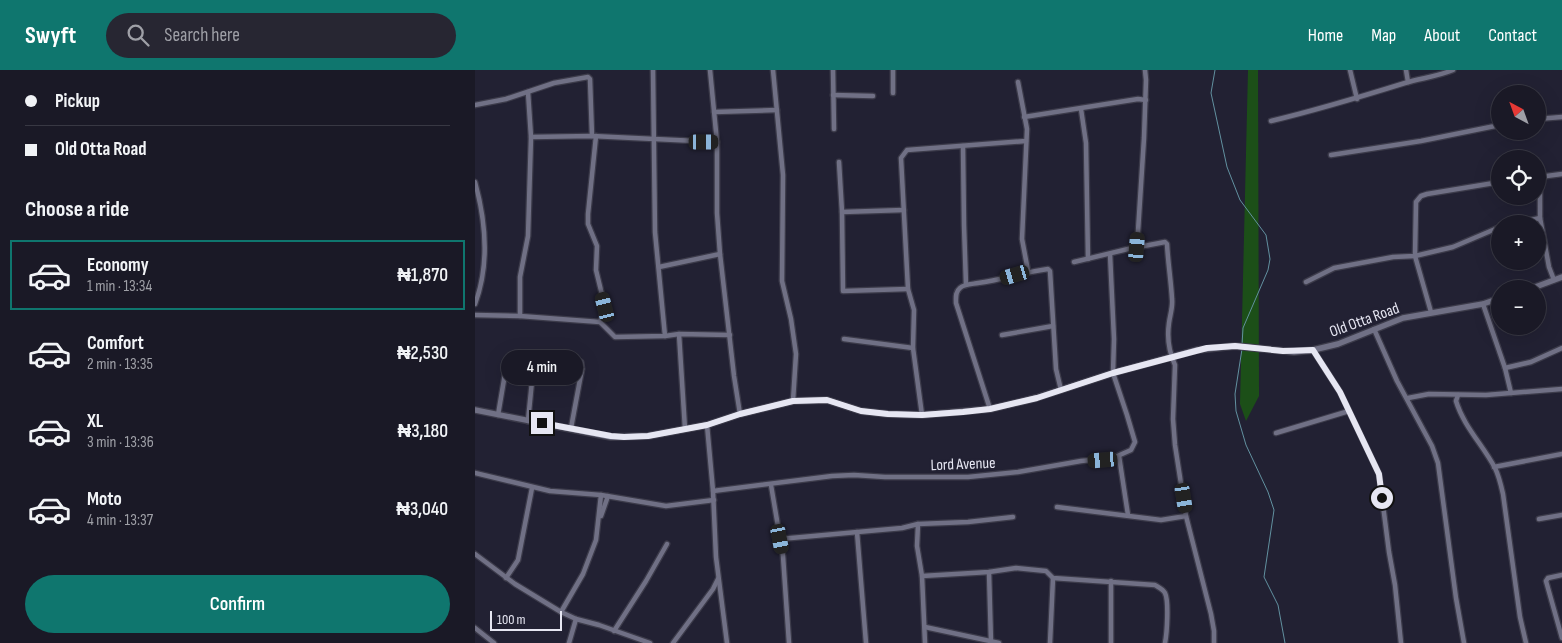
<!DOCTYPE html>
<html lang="en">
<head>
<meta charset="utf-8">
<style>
	:root { --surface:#1a1926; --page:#272632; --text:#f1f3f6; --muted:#9fa0a7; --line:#383843; --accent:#0f766e }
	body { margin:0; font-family:"Sofia Sans Condensed",sans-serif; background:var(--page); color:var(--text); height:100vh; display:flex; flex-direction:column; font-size:19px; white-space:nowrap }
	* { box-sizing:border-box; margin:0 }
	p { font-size:16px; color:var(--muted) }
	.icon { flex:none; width:28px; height:28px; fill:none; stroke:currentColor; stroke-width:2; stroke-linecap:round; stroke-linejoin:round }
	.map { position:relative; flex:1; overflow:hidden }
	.sheet { display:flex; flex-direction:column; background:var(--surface); width:475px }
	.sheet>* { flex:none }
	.guide { display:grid; align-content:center; height:110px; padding:0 25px; background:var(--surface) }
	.needle { width:32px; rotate:319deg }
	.fabs { position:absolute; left:1016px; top:15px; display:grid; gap:10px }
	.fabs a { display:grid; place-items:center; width:55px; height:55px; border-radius:50%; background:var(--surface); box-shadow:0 5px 20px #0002,0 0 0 1px var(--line); font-size:25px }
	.scale { position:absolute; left:15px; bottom:12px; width:72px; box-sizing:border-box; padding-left:5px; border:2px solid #e6e6f2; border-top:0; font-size:14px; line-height:18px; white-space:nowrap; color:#e6e6f2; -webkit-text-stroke:4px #222133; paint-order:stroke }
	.end { position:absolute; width:22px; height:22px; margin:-11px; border:6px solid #e6e6f2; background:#111; box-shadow:0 0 0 2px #111 }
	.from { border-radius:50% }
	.bubble { position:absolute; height:35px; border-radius:18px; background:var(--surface); box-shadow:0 5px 20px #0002,0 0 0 1px var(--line); font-size:16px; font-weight:600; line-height:35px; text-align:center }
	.car { position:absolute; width:15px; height:30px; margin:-15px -8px; border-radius:6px; box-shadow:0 0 4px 1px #0007; background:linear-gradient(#222 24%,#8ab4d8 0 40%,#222 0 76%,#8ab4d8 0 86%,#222 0) }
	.guide b { display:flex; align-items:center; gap:18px; height:48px; font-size:19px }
	.guide b+b { border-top:1px solid var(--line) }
	.guide i { width:12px; height:12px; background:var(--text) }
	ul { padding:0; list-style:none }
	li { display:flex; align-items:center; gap:15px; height:70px; margin:0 10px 8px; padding:0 15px; border:2px solid transparent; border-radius:0px }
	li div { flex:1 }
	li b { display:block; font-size:19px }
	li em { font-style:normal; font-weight:600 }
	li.selected { border-color:var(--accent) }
	li>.icon { width:45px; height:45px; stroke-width:1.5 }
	h2 { padding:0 25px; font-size:22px; line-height:60px }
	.action { display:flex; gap:10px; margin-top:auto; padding:10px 25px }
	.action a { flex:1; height:58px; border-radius:30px; background:var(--accent); color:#fff; font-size:20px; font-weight:600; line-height:58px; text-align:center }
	header { display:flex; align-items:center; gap:30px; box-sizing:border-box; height:70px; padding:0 25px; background:var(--accent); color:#fff }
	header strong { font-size:24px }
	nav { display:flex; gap:28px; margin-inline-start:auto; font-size:18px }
	.search { width:350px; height:45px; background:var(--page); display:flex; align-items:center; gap:12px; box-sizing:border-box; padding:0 18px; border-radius:28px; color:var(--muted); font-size:19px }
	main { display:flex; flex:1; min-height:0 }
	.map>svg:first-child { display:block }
	.green { fill:#1c4f18 }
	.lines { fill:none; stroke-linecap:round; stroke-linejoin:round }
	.stream { stroke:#6291a0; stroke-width:1 }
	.street-casing { stroke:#3c3b4a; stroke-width:7 }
	.secondary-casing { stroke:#3c3b4a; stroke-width:8 }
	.street { stroke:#707085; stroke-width:4.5 }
	.secondary { stroke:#707085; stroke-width:5.5 }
	.route { stroke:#e6e6f2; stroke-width:6 }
	.labels { text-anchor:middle; stroke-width:4.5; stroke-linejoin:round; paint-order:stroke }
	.street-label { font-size:16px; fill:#e6e6f2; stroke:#222133 }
</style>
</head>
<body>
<header>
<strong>Swyft</strong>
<div class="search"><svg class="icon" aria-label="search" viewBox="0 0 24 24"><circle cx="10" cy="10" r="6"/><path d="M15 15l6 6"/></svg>Search here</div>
<nav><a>Home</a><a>Map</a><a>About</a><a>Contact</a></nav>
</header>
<main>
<section class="sheet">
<div class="guide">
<b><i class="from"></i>Pickup</b>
<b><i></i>Old Otta Road</b>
</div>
<h2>Choose a ride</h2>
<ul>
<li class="selected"><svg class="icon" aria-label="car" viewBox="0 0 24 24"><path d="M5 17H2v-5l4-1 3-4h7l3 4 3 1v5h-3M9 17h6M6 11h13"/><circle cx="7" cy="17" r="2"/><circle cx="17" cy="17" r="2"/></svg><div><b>Economy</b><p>1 min · 13:34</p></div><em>₦1,870</em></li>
<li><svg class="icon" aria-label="car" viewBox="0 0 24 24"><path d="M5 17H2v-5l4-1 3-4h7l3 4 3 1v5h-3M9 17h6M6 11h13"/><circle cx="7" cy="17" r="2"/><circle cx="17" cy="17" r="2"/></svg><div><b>Comfort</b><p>2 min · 13:35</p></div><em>₦2,530</em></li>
<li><svg class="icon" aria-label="car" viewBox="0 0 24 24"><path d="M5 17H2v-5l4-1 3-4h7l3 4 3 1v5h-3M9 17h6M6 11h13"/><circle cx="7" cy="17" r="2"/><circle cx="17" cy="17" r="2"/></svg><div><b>XL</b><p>3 min · 13:36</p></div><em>₦3,180</em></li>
<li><svg class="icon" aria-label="car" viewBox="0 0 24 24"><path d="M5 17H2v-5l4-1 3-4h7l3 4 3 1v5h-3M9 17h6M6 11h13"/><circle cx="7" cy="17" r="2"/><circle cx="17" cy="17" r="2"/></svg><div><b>Moto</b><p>4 min · 13:37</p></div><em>₦3,040</em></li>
</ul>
<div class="action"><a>Confirm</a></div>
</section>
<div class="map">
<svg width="1087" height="573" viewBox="0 0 1087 573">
	<rect width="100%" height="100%" fill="#222133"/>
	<polygon class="green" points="773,0 783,0 784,326 771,351 765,334"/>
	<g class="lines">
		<g class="stream">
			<polyline points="740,0 736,23 752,97 765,130 791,165 795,189 793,200 768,258 767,275"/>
			<polyline points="767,279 760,324 761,341 771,375 793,422 799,440 789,507 803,535 810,573"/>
		</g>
		<defs>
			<g id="street">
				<polyline points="178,0 180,162 190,266"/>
				<polyline points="235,0 242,72 242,143 245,184 259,306 265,344"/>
				<polyline points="298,0 308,105 307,211 316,249 321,284 318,331"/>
				<polyline points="358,0 359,59"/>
				<polyline points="875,0 882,29"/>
				<polyline points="931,0 933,12"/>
				<polyline points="543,12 552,59 547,169 553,201"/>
				<polyline points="418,23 418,0"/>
				<polyline points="358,25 398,26"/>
				<polyline points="0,35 31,29 79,13 113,7 115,9 117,66"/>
				<polyline points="606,39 611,73 613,189"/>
				<polyline points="239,42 302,40"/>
				<polyline points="549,47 663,29 671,30"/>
				<polyline points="1062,49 1087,47"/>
				<path d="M796,51C842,40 885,27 930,13C946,8 961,7 978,0"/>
				<polyline points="121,66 113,144 113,154 122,176 121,200 130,237 125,252"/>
				<polyline points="56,67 117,66 242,72"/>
				<polyline points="488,76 489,155 491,215"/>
				<polyline points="856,85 946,71 1025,55"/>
				<polyline points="364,92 367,142 368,221 433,219"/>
				<polyline points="1064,107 1087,104"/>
				<polyline points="1065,107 1065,148 1074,197 1079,210"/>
				<path d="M0,112C11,152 15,194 0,234"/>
				<polyline points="367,142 429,140"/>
				<polyline points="1037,154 1065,148"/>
				<polyline points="662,177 669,68 671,10 670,0"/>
				<path d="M599,192L653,179L690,172L692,174C693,193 696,211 697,229C698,237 695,245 694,253C692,267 694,282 700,295L698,349L700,375L711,446L736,544L739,561V573"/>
				<polyline points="184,197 245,184"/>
				<polyline points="831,212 859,198 918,187 940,186 978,177 1025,157"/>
				<polyline points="1008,234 1030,298 1036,323"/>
				<polyline points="956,242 940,186 941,132 946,126 952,124 1025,112"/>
				<polyline points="0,245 45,246 125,252 140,267 190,266 204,264 255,265"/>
				<polyline points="45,246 45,207 53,166 56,67 53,22"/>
				<polyline points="899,259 922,311 957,376 963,393 981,528 989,573"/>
				<polyline points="204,264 210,359"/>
				<polyline points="527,265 578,256"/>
				<polyline points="369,269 438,278"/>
				<polyline points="838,280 865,322 904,404 914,482 920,515 926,573"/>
				<polyline points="1030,298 1056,292 1087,278"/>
				<path d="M983,325L981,331C989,357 1008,375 1020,398C1024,406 1026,415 1028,424L1045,547L1051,573"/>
				<polyline points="933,328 954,324 1011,325 1087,319"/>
				<path d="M515,339L481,233C481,228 480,222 485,218C489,214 498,214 503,213C527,210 549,202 573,199L575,201L581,299L586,320"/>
				<polyline points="23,345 32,292"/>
				<polyline points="447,345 438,278 439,240 433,219 426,88 432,80 551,71"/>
				<polyline points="53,351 59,291 64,283 95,284 106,292 107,299 96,358"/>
				<polyline points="232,355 238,421 241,487 252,573"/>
				<polyline points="801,363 874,341"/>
				<polyline points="644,386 653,445"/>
				<polyline points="1019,397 1087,384"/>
				<polyline points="0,403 75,421 126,425 191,436 239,430"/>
				<polyline points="296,415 308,486 314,573"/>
				<polyline points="238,421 357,406 379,405 410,407 493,407 543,402 606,391 638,388 656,380 660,372 652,345 638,303 639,269 635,184"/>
				<polyline points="582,437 686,450 711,446"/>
				<polyline points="126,446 133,426"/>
				<polyline points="1064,449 1087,445"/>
				<polyline points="443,454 442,476 447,506 450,573"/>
				<polyline points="382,462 391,573"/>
				<polyline points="305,469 427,458 443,454 493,452 538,447"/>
				<polyline points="0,484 40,514 86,542 101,549 124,555 175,573"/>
				<polyline points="514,502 516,572"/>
				<polyline points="1087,505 1073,508 1071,511 1087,568"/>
				<path d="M447,506L514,502L541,498L571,501L578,508L680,515C683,517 688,519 690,523C694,531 692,563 690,573"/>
				<polyline points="31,508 43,490 57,418"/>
				<polyline points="636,511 636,573"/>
				<polyline points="86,542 108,504 121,470 126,425"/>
				<polyline points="450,557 524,573"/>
				<polyline points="0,558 19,573"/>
				<polyline points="139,561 171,511 192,474"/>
				<polyline points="94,573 101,549"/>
				<polyline points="198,573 238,519 243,509"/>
				<polyline points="575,573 578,508"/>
			</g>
			<g id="secondary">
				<polyline points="1055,219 1087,207"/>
				<polyline points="0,340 136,367 173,366 232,355 265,344 318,331 352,330 386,341 413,344 447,345 515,339 561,328 638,303 722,280 760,276 819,282 838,280 863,274 928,248 1008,234 1025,228"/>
			</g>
		</defs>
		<use href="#street" class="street-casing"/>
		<use href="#secondary" class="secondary-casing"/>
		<use href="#street" class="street"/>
		<use href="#secondary" class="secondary"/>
	</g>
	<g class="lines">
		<polyline class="route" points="67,353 136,366 149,367 173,366 232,355 265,344 318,331 352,330 386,341 413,344 447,345 488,342 515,339 562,328 638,303 732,278 760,276 808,281 838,280 865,322 904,404 907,428"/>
	</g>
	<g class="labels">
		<g class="street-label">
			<text transform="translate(889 249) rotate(-20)" y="6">Old Otta Road</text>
			<text transform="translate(488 393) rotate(-2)" y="6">Lord Avenue</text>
		</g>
	</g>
</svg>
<div class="fabs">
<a><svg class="needle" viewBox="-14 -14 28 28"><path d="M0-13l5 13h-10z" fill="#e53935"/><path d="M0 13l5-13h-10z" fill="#9fa0a7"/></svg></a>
<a><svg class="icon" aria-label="locate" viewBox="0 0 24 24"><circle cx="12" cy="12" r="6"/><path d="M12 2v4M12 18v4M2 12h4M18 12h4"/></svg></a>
<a>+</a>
<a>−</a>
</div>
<div class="scale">100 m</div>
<i class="end from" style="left:907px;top:428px"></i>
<i class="end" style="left:67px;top:353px"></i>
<div class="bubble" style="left:26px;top:280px;width:82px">4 min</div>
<i class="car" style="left:229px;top:72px;rotate:90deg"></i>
<i class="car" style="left:662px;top:177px;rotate:5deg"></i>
<i class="car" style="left:540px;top:205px;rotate:254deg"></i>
<i class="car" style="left:130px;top:237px;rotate:346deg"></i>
<i class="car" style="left:628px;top:390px;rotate:265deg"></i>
<i class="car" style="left:709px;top:428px;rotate:171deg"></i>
<i class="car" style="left:305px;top:469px;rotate:169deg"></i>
</div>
</main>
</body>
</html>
